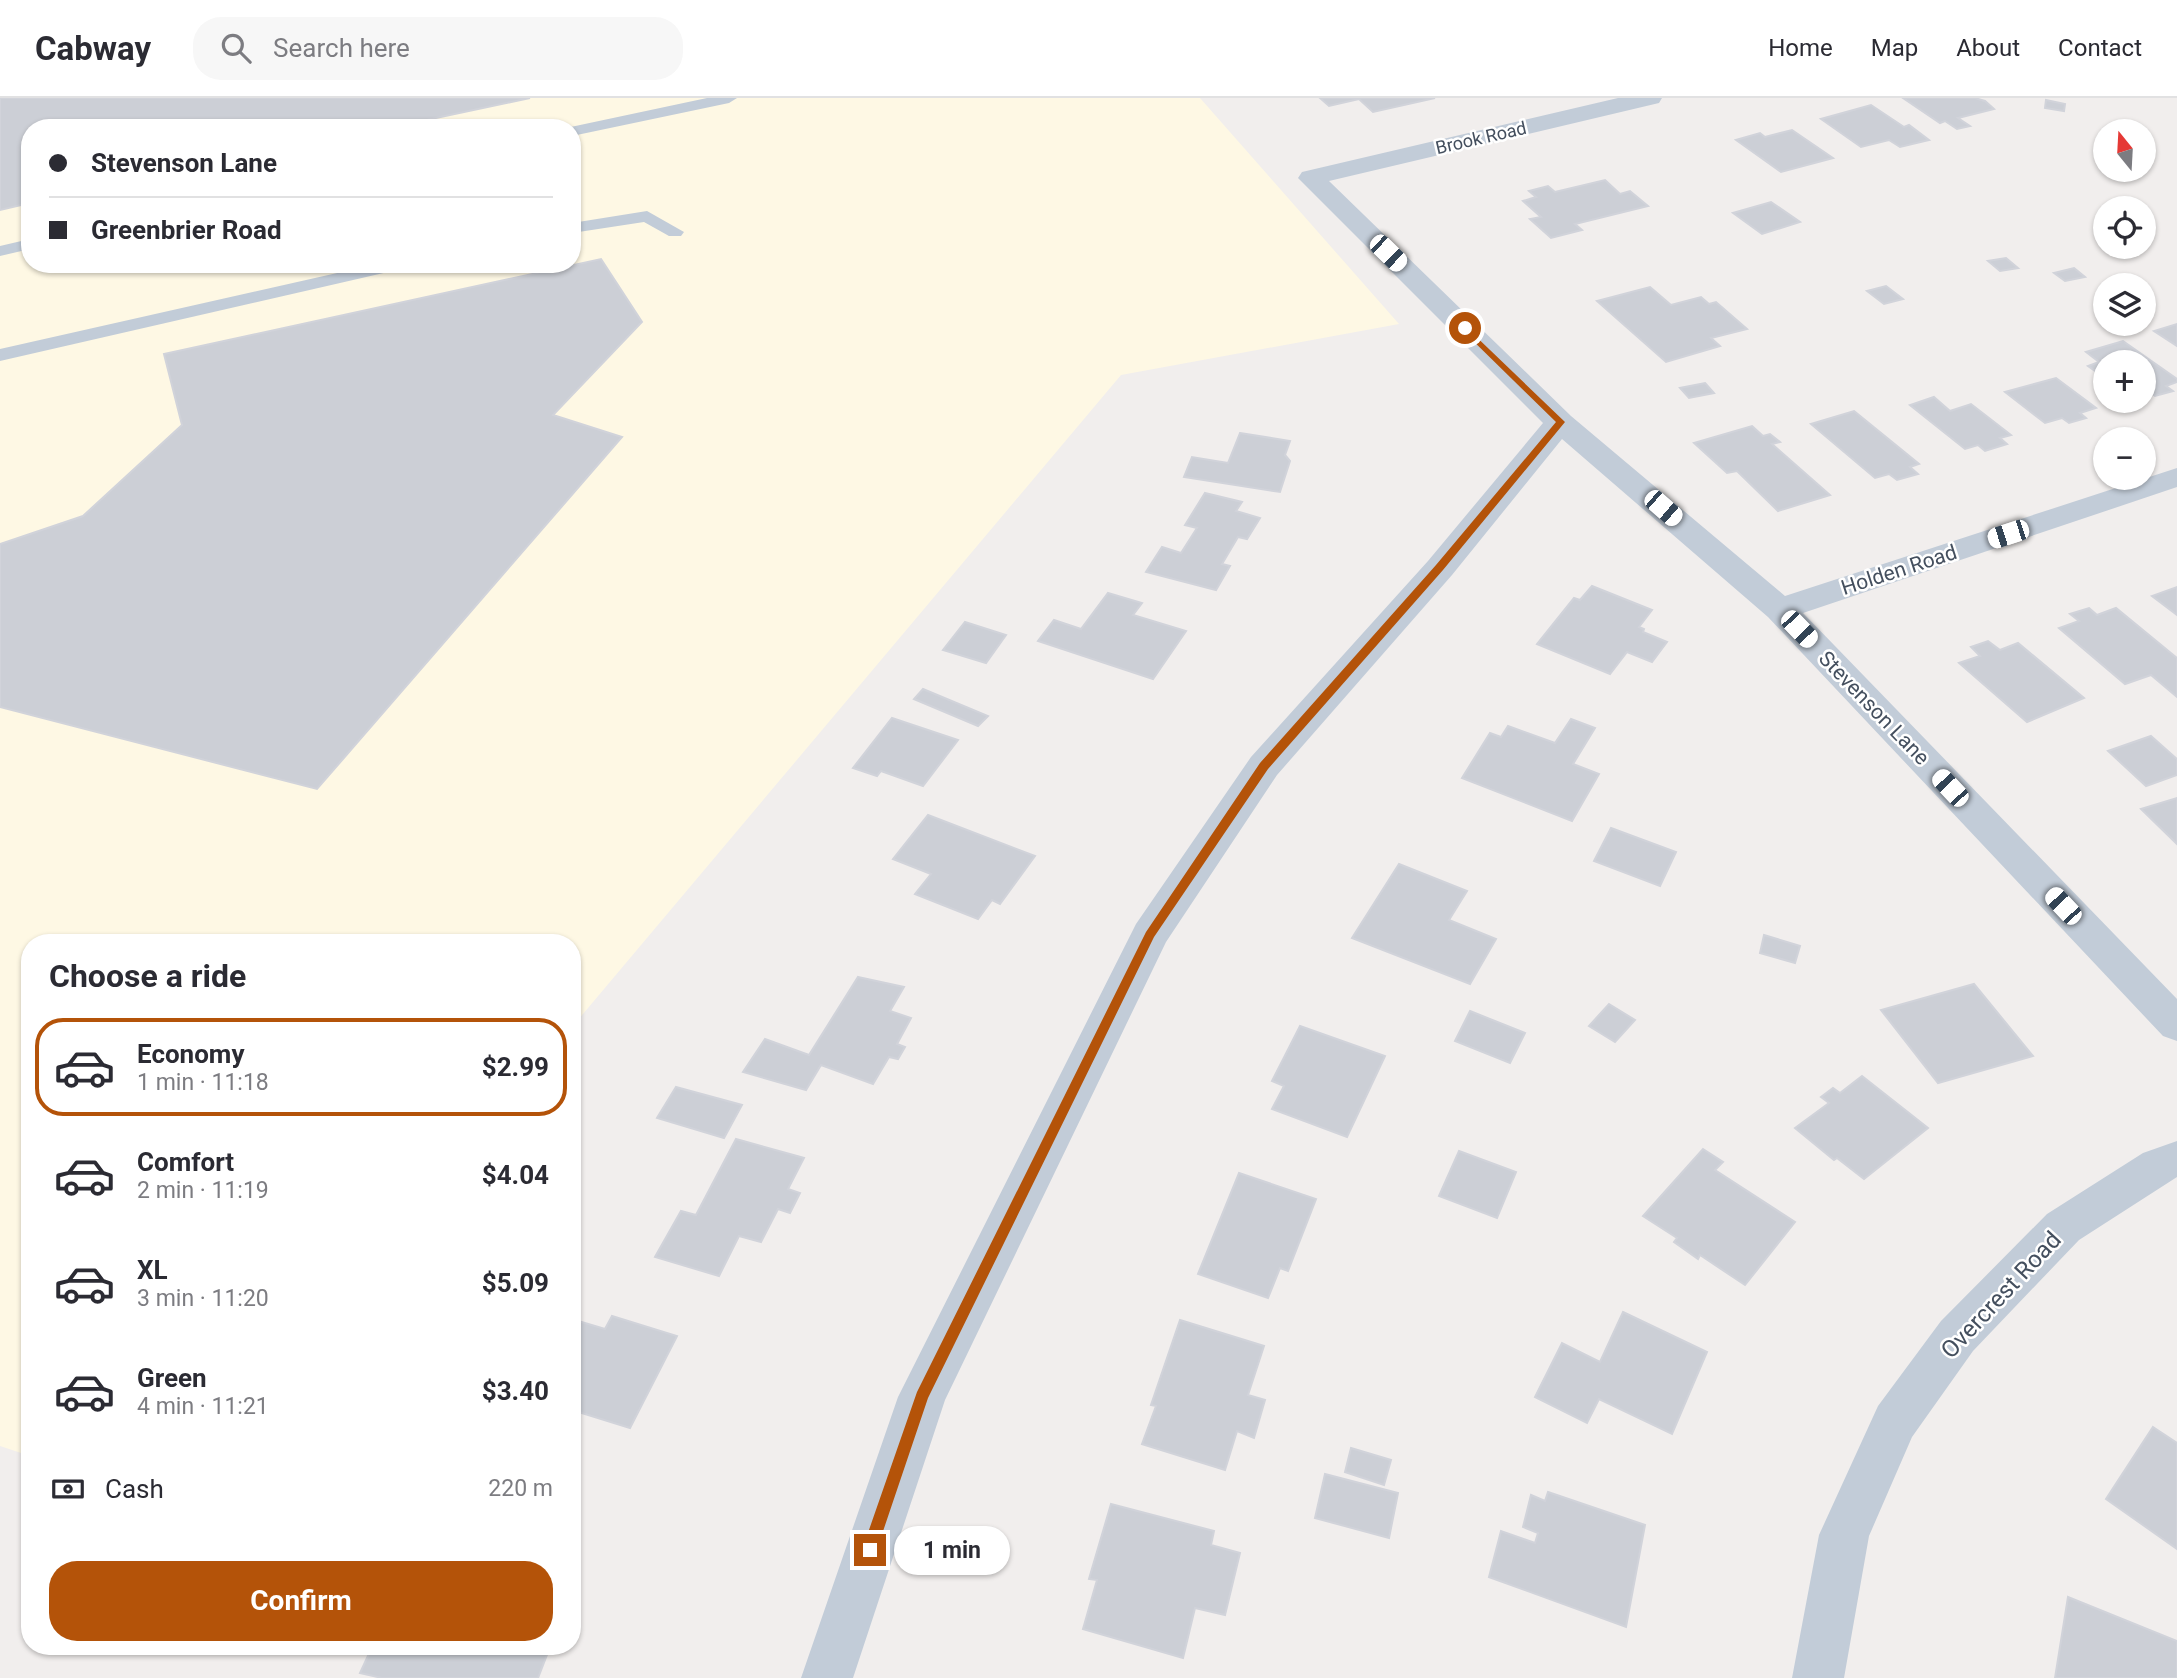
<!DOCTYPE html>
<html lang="en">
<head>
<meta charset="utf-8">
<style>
	:root { --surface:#fff; --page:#f7f7f7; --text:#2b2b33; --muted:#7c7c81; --line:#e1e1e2; --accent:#b45309 }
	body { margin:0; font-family:Roboto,sans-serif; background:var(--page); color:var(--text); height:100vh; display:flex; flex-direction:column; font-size:26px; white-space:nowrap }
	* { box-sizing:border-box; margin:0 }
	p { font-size:23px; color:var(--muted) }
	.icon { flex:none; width:38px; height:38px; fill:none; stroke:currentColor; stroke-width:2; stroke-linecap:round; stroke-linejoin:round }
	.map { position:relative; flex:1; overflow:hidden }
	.details { position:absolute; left:21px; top:836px; width:560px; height:721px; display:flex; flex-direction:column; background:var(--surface); border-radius:28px; box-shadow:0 2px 5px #0004 }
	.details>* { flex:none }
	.hud { position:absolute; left:21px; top:21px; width:560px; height:154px; border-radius:28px; box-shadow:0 2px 5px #0004; display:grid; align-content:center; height:154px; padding:0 28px; background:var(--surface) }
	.needle { width:46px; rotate:342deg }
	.tools { position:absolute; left:2093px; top:21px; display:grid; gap:14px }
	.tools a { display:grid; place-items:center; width:63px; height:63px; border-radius:50%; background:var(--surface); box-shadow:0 2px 5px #0004; font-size:35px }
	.end { position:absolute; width:32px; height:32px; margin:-16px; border:9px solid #b45309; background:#fff; box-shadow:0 0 0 4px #fff }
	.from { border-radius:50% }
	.bubble { position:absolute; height:49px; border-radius:24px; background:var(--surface); box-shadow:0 2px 5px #0004; font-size:23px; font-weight:700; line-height:49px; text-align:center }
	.car { position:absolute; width:21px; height:42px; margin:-21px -10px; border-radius:9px; box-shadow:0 0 5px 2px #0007; background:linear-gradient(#fff 24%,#345 0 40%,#fff 0 76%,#345 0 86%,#fff 0) }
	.hud b { display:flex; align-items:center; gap:24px; height:66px; font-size:26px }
	.hud b+b { border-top:2px solid var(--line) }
	.hud i { width:18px; height:18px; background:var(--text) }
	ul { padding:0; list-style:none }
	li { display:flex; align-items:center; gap:21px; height:98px; margin:0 14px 10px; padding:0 14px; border:4px solid transparent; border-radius:28px }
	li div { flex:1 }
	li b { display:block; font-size:26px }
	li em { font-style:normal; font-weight:700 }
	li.selected { border-color:var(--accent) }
	li>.icon { width:63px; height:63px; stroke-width:1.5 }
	h2 { padding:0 28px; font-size:32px; line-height:84px }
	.pay { display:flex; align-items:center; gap:18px; height:77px; padding:0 28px; font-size:26px }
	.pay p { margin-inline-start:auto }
	.button { display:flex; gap:14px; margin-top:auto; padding:14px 28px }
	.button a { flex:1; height:80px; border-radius:28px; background:var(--accent); color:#fff; font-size:28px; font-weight:700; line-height:80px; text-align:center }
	header { display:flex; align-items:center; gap:42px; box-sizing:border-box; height:98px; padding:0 35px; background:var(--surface); border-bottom:2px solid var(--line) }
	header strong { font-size:33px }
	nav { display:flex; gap:38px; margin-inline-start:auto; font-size:24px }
	.search { width:490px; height:63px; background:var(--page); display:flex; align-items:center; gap:18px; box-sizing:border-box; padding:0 24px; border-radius:28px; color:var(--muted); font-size:26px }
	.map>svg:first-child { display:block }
	.commercial { fill:#fef8e4; fill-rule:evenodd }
	.building { fill:#cccfd6; stroke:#d1d3da; stroke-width:2 }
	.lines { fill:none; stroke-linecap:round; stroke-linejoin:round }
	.service { fill:#c2ccd8; fill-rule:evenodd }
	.minor { fill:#c2ccd8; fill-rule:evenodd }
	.route { fill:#b45309 }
	.labels { text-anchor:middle; stroke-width:5; stroke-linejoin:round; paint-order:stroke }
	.far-street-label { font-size:18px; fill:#444f5e; stroke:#fff }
	.street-label { font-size:21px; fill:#444f5e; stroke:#fff }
	.near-street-label { font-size:24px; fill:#444f5e; stroke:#fff }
</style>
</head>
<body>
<header>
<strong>Cabway</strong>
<div class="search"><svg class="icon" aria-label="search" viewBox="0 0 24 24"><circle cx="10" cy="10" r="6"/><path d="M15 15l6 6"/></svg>Search here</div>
<nav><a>Home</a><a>Map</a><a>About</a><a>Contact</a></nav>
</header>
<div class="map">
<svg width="2177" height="1580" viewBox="0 0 2177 1580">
	<rect width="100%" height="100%" fill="#f1eeed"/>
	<path class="commercial" d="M0,0H1200L1399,226L1121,277L572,929V845H30V1358L0,1348ZM30,30H572V166H30Z"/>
	<g class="building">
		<polygon points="0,0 530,0 389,30 30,30 30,105 0,112"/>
		<polygon points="1320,0 1435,0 1373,14 1359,1 1329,8"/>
		<polygon points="1903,0 1975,0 1985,3 1994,11 1958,20 1970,28 1957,31 1945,23 1940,25"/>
		<polygon points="2046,2 2065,6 2064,13 2045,10"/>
		<polygon points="1871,7 1904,29 1909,27 1929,42 1900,49 1889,42 1861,49 1821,21"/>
		<polygon points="1792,32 1833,60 1781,74 1736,42 1760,35 1765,39"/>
		<polygon points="1605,82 1620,96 1630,93 1648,108 1575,126 1582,132 1551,140 1530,121 1541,119 1523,103 1536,99 1529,93 1548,88 1555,94"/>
		<polygon points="1771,104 1800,124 1762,136 1733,115"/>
		<polygon points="2006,160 2018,170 2000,173 1988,163"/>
		<polygon points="601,161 642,224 553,317 622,339 317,691 0,609 0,446 83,418 182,327 164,256"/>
		<polygon points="2074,170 2085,179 2065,183 2054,175"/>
		<polygon points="1886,188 1903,201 1884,206 1867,193"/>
		<polygon points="1650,189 1671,207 1701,199 1709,206 1716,204 1747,231 1711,240 1720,248 1666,264 1597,203"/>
		<polygon points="2177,226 2177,248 2154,233"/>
		<polygon points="2123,243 2177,281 2177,284 2166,288 2173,293 2155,298 2148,293 2144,295 2144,264 2105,264 2105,280 2088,268 2099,264 2086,254"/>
		<polygon points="2056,280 2096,310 2080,315 2086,320 2069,325 2062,320 2045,325 2005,294"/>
		<polygon points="1705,285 1714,295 1689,300 1680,290"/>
		<polygon points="1934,299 1950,313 1971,306 2011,337 2000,340 2007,346 1985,353 1978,347 1965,351 1910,307"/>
		<polygon points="1854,313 1919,366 1910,369 1918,376 1897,382 1889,376 1875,380 1811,326"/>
		<polygon points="1752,328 1763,338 1770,336 1780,344 1772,346 1830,397 1778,413 1737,373 1727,375 1694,345"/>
		<polygon points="1240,335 1290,343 1285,357 1290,363 1280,394 1184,379 1192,359 1228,365"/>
		<polygon points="1205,395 1242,404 1236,413 1260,420 1247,441 1238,439 1222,466 1230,468 1216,492 1146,474 1162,449 1181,455 1197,430 1185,427"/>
		<polygon points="1592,488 1652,512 1639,529 1644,531 1643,534 1667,544 1652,564 1627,554 1610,576 1537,546 1574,500 1580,502"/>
		<polygon points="2177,489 2177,517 2152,498"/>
		<polygon points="1108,495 1142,505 1133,517 1186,533 1153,581 1038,543 1054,522 1081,531"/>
		<polygon points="2089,510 2097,517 2116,510 2177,560 2177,599 2151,577 2125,586 2059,530 2079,523 2070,516"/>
		<polygon points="965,524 1006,537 986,565 943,552"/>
		<polygon points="1988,543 2000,552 2018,545 2084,600 2027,624 1959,565 1980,558 1971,549"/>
		<polygon points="923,591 988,618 978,628 914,601"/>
		<polygon points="892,620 958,642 923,688 881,673 877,678 853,670"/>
		<polygon points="1571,621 1595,630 1573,666 1599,676 1572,723 1462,680 1490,635 1501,639 1508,628 1555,645"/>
		<polygon points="2151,638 2177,661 2177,677 2146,688 2108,653"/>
		<polygon points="2177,700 2177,746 2141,711"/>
		<polygon points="928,717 1035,758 1000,806 992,802 978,821 915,796 931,776 893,761"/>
		<polygon points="1611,730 1676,754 1660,788 1594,763"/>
		<polygon points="1399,766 1467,793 1449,822 1496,841 1470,886 1352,840"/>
		<polygon points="1764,837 1800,848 1795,865 1760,855"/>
		<polygon points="858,879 904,889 890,913 911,920 897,946 905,949 898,961 889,959 873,986 821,967 806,992 743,974 765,941 809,957"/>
		<polygon points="1974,886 2033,958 1938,985 1881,912"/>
		<polygon points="1609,906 1635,922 1615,944 1589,928"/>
		<polygon points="1470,913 1525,935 1510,965 1455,943"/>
		<polygon points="1300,928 1385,958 1347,1039 1272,1011 1284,988 1272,983"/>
		<polygon points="1862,978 1928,1030 1864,1081 1837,1060 1834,1062 1795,1030 1829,1005 1821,999 1833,990 1840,995"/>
		<polygon points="676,989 742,1007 724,1040 657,1020"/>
		<polygon points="736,1041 804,1060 788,1091 800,1095 790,1115 778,1111 761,1144 739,1138 719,1178 655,1159 681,1113 696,1117"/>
		<polygon points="1703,1051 1723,1064 1715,1072 1795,1124 1745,1187 1700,1157 1698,1161 1674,1144 1677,1140 1643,1118"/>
		<polygon points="1459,1053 1516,1074 1497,1120 1439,1098"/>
		<polygon points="1239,1075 1316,1101 1288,1173 1280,1170 1268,1200 1198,1176"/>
		<polygon points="1623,1214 1707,1254 1672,1336 1599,1301 1587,1325 1535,1299 1562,1245 1600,1264"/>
		<polygon points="612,1218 677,1238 630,1330 572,1312 572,1221 605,1231"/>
		<polygon points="1180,1222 1264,1248 1248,1297 1265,1302 1254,1340 1237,1333 1225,1372 1142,1346 1156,1308 1151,1307"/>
		<polygon points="2153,1329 2177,1345 2177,1451 2106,1401"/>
		<polygon points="1351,1350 1391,1362 1384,1387 1345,1374"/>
		<polygon points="1325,1376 1398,1395 1389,1440 1315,1420"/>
		<polygon points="1548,1394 1645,1427 1626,1529 1489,1479 1501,1433 1535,1445 1538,1435 1523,1429 1531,1397 1545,1403"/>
		<polygon points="1111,1406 1214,1433 1211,1447 1240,1455 1225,1517 1195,1510 1183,1560 1083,1531 1097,1482 1089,1481"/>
		<polygon points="2068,1499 2177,1543 2177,1580 2055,1580"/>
		<polygon points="372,1549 550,1549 538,1580 382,1580 360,1575"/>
	</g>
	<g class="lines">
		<g class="service">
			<polygon points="707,0 737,0 729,5 572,38 572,30 566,30"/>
			<polygon points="647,113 684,134 681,138 669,138 644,124 572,135 572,125"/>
			<polygon points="30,141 30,151 0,158 0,148"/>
			<polygon points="377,166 410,166 401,171 0,263 0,251"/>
		</g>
		<g class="minor">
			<polygon points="1618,0 1662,0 1659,5 1329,83 1571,318 1785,498 2177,370 2177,389 1803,515 2177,901 2177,943 2163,938 1768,519 1562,341 1452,477 1277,677 1166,844 945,1302 853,1580 801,1580 898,1299 1136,826 1251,659 1428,463 1543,325 1298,80 1302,74"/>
			<polygon points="2177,1043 2177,1079 2079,1142 1973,1253 1912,1339 1869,1438 1844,1580 1792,1580 1819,1437 1878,1308 1941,1223 2047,1116 2143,1055"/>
		</g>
	</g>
	<polygon class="route" points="1465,228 1565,324 1443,472 1268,671 1154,839 928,1300 875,1457 865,1457 862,1452 917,1294 1146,834 1260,665 1436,467 1556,324 1462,232"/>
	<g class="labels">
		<g class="far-street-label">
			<text transform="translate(1481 40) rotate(-13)" y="6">Brook Road</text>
		</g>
		<g class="street-label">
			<text transform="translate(1899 472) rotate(-18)" y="7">Holden Road</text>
			<text transform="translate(1874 610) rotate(46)" y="7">Stevenson Lane</text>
		</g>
		<g class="near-street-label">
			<text transform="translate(2001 1197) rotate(-47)" y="8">Overcrest Road</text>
		</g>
	</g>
</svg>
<div class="tools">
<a><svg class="needle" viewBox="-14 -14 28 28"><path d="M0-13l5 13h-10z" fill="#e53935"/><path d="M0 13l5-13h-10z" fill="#7c7c81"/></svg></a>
<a><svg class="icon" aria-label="locate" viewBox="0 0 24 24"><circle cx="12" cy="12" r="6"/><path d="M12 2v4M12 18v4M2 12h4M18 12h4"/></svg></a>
<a><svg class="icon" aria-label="layers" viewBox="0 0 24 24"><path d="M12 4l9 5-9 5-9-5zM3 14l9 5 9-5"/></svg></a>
<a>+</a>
<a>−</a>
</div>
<i class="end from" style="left:1465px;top:230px"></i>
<i class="end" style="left:870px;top:1452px"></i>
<div class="bubble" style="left:894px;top:1428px;width:116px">1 min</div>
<i class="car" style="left:1388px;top:155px;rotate:134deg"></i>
<i class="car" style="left:1663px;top:410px;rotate:131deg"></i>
<i class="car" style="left:2008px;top:436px;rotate:252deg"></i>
<i class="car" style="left:1799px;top:531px;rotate:136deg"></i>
<i class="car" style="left:1950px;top:690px;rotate:317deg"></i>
<i class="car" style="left:2063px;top:808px;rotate:317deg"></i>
<div class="hud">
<b><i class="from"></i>Stevenson Lane</b>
<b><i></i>Greenbrier Road</b>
</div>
<section class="details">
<h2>Choose a ride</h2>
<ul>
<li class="selected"><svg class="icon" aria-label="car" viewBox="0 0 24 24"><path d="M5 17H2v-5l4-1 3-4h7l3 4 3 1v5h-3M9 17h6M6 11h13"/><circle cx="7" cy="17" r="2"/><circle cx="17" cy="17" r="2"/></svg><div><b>Economy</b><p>1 min · 11:18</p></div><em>$2.99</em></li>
<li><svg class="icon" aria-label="car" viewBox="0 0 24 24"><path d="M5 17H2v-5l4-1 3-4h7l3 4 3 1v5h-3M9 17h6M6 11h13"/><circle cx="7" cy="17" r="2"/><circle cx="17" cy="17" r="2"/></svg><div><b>Comfort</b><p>2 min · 11:19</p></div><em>$4.04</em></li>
<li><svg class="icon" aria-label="car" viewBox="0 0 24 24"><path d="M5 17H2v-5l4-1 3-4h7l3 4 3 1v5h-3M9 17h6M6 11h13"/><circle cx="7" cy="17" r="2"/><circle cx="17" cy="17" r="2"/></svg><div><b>XL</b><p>3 min · 11:20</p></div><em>$5.09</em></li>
<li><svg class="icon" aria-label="car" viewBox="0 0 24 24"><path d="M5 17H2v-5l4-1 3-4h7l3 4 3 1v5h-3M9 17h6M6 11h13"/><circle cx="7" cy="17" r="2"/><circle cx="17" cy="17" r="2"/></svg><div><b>Green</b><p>4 min · 11:21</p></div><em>$3.40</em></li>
</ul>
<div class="pay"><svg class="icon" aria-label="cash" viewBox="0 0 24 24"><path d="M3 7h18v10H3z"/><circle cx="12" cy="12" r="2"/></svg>Cash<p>220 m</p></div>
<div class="button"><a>Confirm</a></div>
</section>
</div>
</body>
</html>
